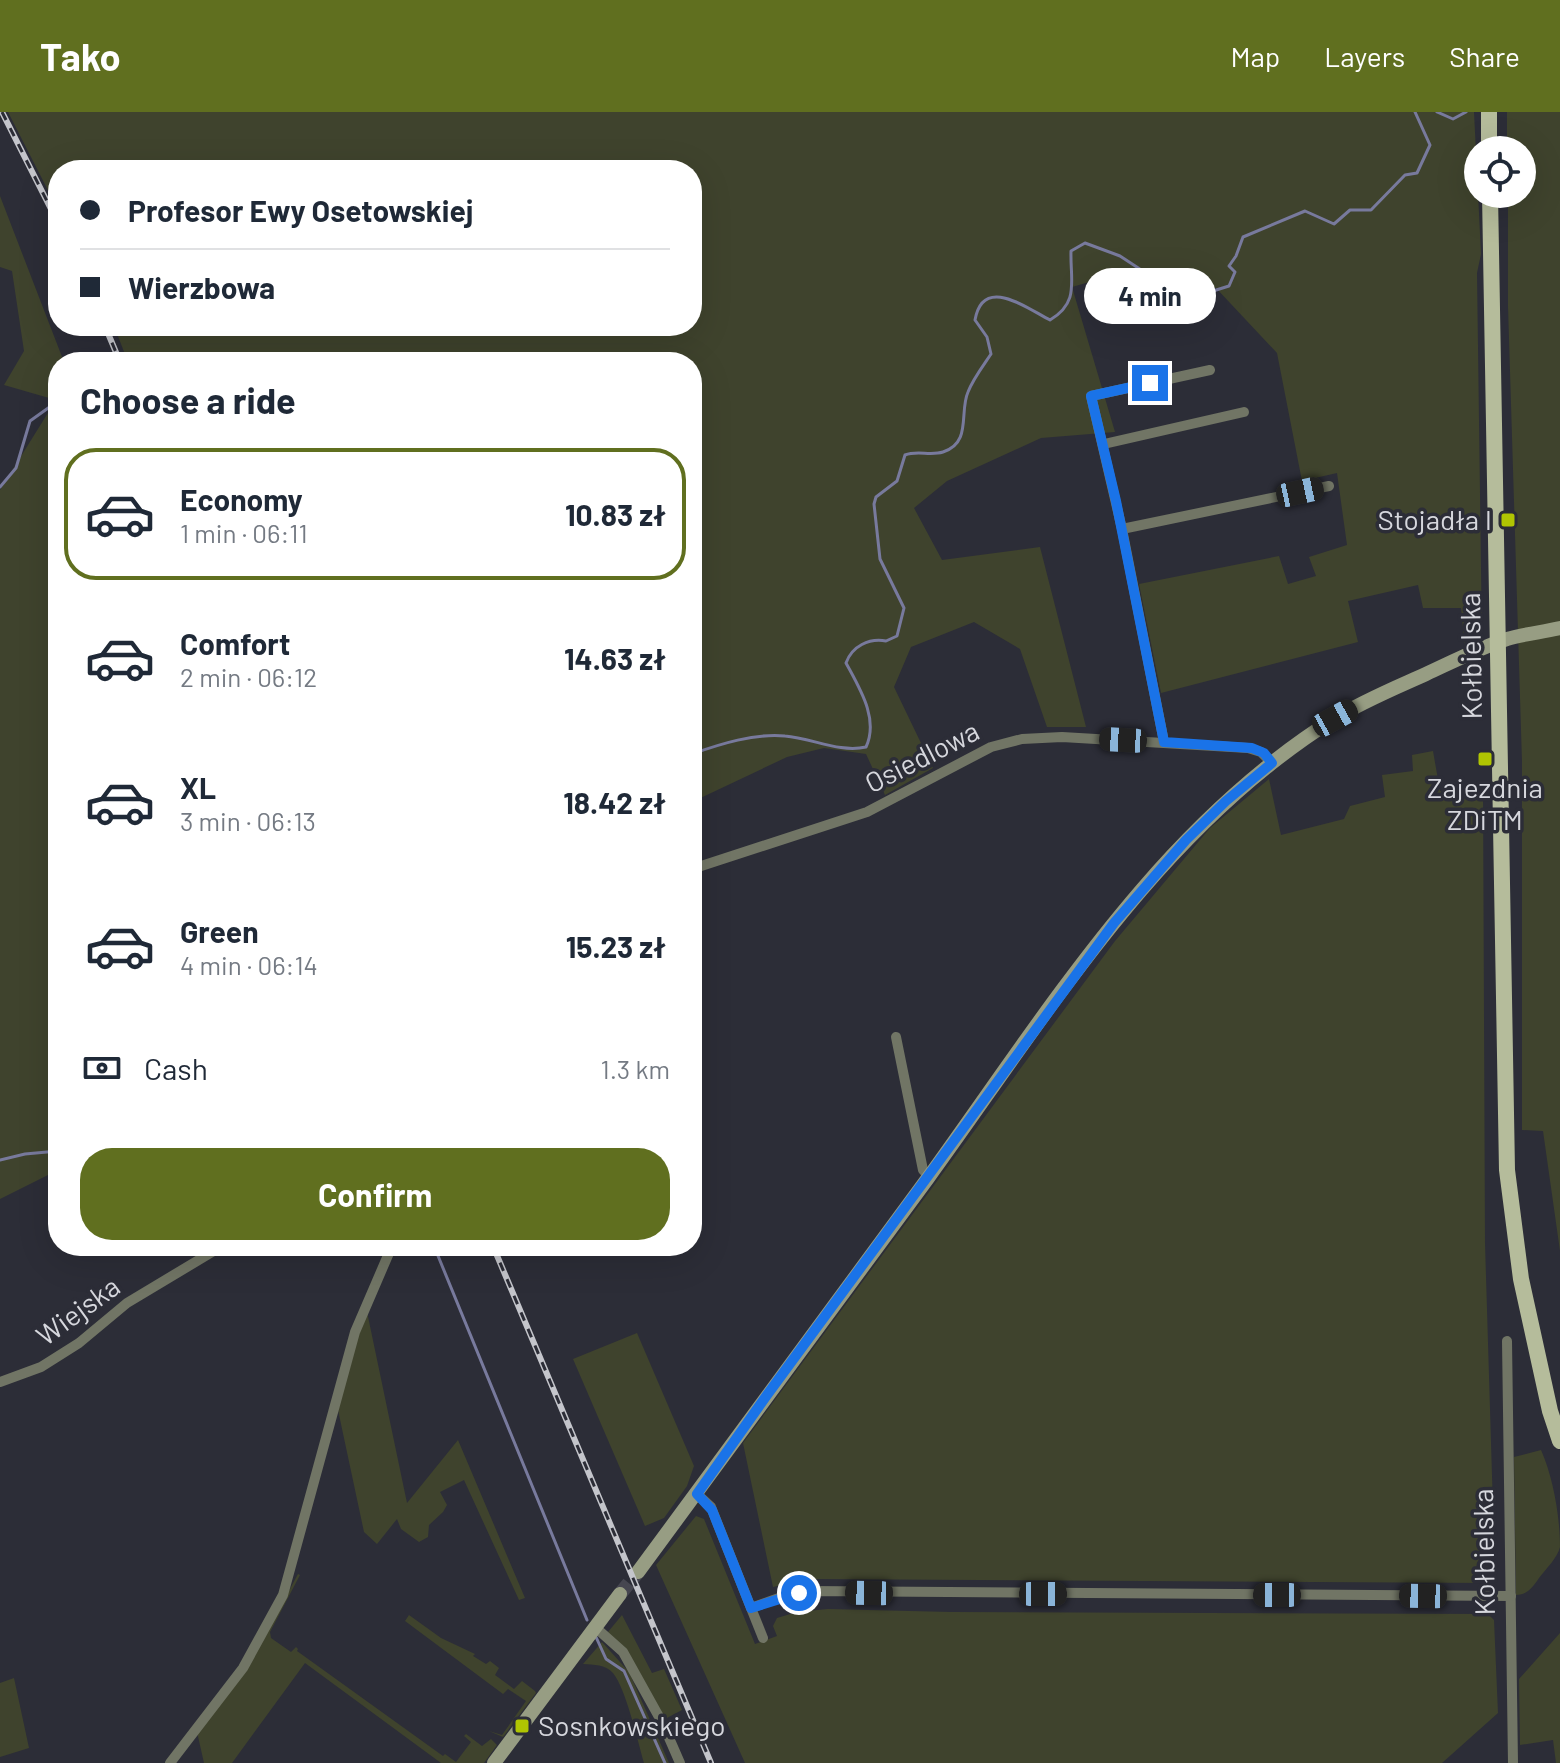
<!DOCTYPE html>
<html lang="en">
<head>
<meta charset="utf-8">
<style>
	:root { --surface:#fff; --page:#f6f6f7; --text:#1f2937; --muted:#747a83; --line:#e0e1e3; --accent:#606f1f }
	body { margin:0; font-family:Barlow,sans-serif; background:var(--page); color:var(--text); height:100vh; display:flex; flex-direction:column; font-size:30px; white-space:nowrap }
	* { box-sizing:border-box; margin:0 }
	p { font-size:26px; color:var(--muted) }
	.icon { flex:none; width:44px; height:44px; fill:none; stroke:currentColor; stroke-width:2; stroke-linecap:round; stroke-linejoin:round }
	.map { position:relative; flex:1; overflow:hidden }
	.sheet { position:absolute; left:48px; top:240px; width:654px; height:904px; display:flex; flex-direction:column; background:var(--surface); border-radius:32px; box-shadow:0 8px 32px #0002 }
	.sheet>* { flex:none }
	.hud { position:absolute; left:48px; top:48px; width:654px; height:176px; border-radius:32px; box-shadow:0 8px 32px #0002; display:grid; align-content:center; height:176px; padding:0 32px; background:var(--surface) }
	.tools { position:absolute; left:1464px; top:24px; display:grid; gap:16px }
	.tools a { display:grid; place-items:center; width:72px; height:72px; border-radius:50%; background:var(--surface); box-shadow:0 8px 32px #0002; font-size:40px }
	.end { position:absolute; width:36px; height:36px; margin:-18px; border:10px solid #1a73e8; background:#fff; box-shadow:0 0 0 4px #fff }
	.from { border-radius:50% }
	.bubble { position:absolute; height:56px; border-radius:28px; background:var(--surface); box-shadow:0 8px 32px #0002; font-size:26px; font-weight:700; line-height:56px; text-align:center }
	.car { position:absolute; width:24px; height:48px; margin:-24px -12px; border-radius:10px; box-shadow:0 0 6px 2px #0007; background:linear-gradient(#222 24%,#8ab4d8 0 40%,#222 0 76%,#8ab4d8 0 86%,#222 0) }
	.hud b { display:flex; align-items:center; gap:28px; height:76px; font-size:30px }
	.hud b+b { border-top:2px solid var(--line) }
	.hud i { width:20px; height:20px; background:var(--text) }
	ul { padding:0; list-style:none }
	li { display:flex; align-items:center; gap:24px; height:132px; margin:0 16px 12px; padding:0 16px; border:4px solid transparent; border-radius:32px }
	li div { flex:1 }
	li b { display:block; font-size:30px }
	li em { font-style:normal; font-weight:700 }
	li.current { border-color:var(--accent) }
	li>.icon { width:72px; height:72px; stroke-width:1.5 }
	h2 { padding:0 32px; font-size:36px; line-height:96px }
	.pay { display:flex; align-items:center; gap:20px; height:88px; padding:0 32px; font-size:30px }
	.pay p { margin-inline-start:auto }
	.action { display:flex; gap:16px; margin-top:auto; padding:16px 32px }
	.action a { flex:1; height:92px; border-radius:32px; background:var(--accent); color:#fff; font-size:32px; font-weight:700; line-height:92px; text-align:center }
	header { display:flex; align-items:center; gap:48px; box-sizing:border-box; height:112px; padding:0 40px; background:var(--accent); color:#fff }
	header strong { font-size:38px }
	nav { display:flex; gap:44px; margin-inline-start:auto; font-size:28px }
	.map>svg:first-child { display:block }
	.green { fill:#3f432d }
	.lines { fill:none; stroke-linecap:round; stroke-linejoin:round }
	.stream { stroke:#787a9d; stroke-width:3 }
	.secondary-tunnel { stroke:#464650; stroke-width:14; stroke-dasharray:14 7; stroke-linecap:butt }
	.street { stroke:#717565; stroke-width:10 }
	.secondary { stroke:#979d83; stroke-width:14 }
	.primary { stroke:#b5bc9b; stroke-width:16 }
	.rail-casing { stroke:#c4c5cb; stroke-width:6 }
	.rail { stroke:#2c2d37; stroke-width:3; stroke-dasharray:9; stroke-linecap:butt }
	.route { stroke:#1a73e8; stroke-width:10 }
	.poi-dot { fill:#b0c502; stroke:#2c2d37; stroke-width:3 }
	.labels { text-anchor:middle; stroke-width:7; stroke-linejoin:round; paint-order:stroke }
	.poi-label { font-size:28px; fill:#d6d7dd; stroke:#2c2d37; text-anchor:end }
	.street-label { font-size:28px; fill:#d6d7dd; stroke:#2c2d37 }
</style>
</head>
<body>
<header>
<strong>Tako</strong>
<nav><a>Map</a><a>Layers</a><a>Share</a></nav>
</header>
<div class="map">
<svg width="1560" height="1651" viewBox="0 0 1560 1651">
	<rect width="100%" height="100%" fill="#2c2d37"/>
	<g class="green">
		<polygon points="8,0 1474,0 1481,142 1477,161 1482,529 1465,536 1461,496 1423,496 1418,473 1348,489 1358,530 1161,581 1139,472 1279,444 1288,472 1316,464 1309,445 1347,433 1337,361 1302,369 1277,241 1216,176 1131,158 1072,175 1115,320 1041,326 947,369 914,396 942,448 1040,435 1086,615 1047,615 1020,537 974,510 911,535 894,575 933,656 885,683 866,642 824,636 787,645 692,690 692,250 128,250 114,214 692,214 692,58 58,58 58,98"/>
		<polygon points="1507,0 1560,0 1560,1139 1543,1019 1522,1018 1522,650 1508,194 1508,82 1522,82 1522,38 1507,38"/>
		<polygon points="0,84 64,250 58,250 58,1058 0,1087 0,378 56,288 4,273 24,239 12,159 0,155"/>
		<polygon points="1433,639 1440,679 1483,674 1485,1131 1495,1463 1489,1471 811,1467 773,1475 743,1331 1115,829 1210,716 1269,667 1281,723 1344,707 1350,694 1385,685 1382,663 1413,659 1412,643"/>
		<polygon points="366,1195 407,1391 458,1328 525,1486 519,1488 464,1368 440,1380 447,1393 443,1400 429,1413 428,1425 419,1430 401,1417 397,1407 377,1432 364,1420 338,1298"/>
		<polygon points="637,1221 694,1354 687,1374 664,1406 645,1414 573,1247"/>
		<path d="M1541,1338C1553,1365 1560,1404 1560,1435C1558,1445 1546,1457 1539,1466C1533,1475 1527,1483 1516,1483L1514,1345Z"/>
		<polygon points="696,1404 704,1407 755,1532 777,1524 773,1514 777,1506 797,1500 828,1497 951,1500 1488,1502 1494,1508 1498,1601 1442,1651 745,1651 656,1453"/>
		<polygon points="298,1462 300,1463 270,1520 271,1526 291,1540 296,1535 298,1537 297,1539 443,1644 445,1642 456,1650 471,1630 464,1624 466,1622 482,1634 491,1627 497,1633 484,1651 441,1651 305,1551 232,1651 204,1651 197,1620 264,1525"/>
		<polygon points="409,1503 441,1526 475,1542 473,1544 486,1552 490,1549 499,1556 495,1563 514,1577 522,1569 535,1579 536,1581 503,1625 489,1619 502,1623 526,1589 508,1577 503,1582 405,1509"/>
		<polygon points="622,1503 652,1561 664,1557 682,1598 663,1608 608,1520"/>
		<polygon points="1560,1521 1560,1651 1556,1651 1553,1628 1520,1633 1519,1567"/>
		<path d="M602,1530L629,1560L669,1651H644C638,1630 626,1577 613,1561C605,1552 594,1553 583,1552Z"/>
		<polygon points="14,1566 29,1636 0,1645 0,1571"/>
	</g>
	<g class="lines">
		<g class="stream">
			<polyline points="1437,0 1453,7 1466,0"/>
			<polyline points="0,375 16,356 30,309 58,289"/>
			<path d="M692,642C720,632 755,621 785,624C812,626 839,641 866,635C879,607 860,577 846,551C852,534 869,526 886,529L897,524L904,496L880,447L874,392L876,385L897,369L905,343C917,338 930,344 943,340C972,331 959,300 968,280C973,267 983,254 991,242L987,225L975,208C983,162 1028,197 1050,208C1080,190 1070,169 1071,139L1085,131L1120,144L1155,167L1183,178L1213,179L1229,174L1235,160L1229,154L1236,144L1243,125L1305,99L1334,112L1350,98H1371L1405,63L1417,61L1430,33L1415,0"/>
			<polyline points="0,1048 25,1042 58,1039"/>
			<polyline points="434,1134 587,1508"/>
			<polyline points="596,1525 606,1547 624,1559 665,1651"/>
		</g>
		<polyline class="secondary-tunnel" points="620,1482 638,1460"/>
		<g class="street">
			<polyline points="1104,332 1244,300"/>
			<polyline points="1122,417 1329,374"/>
			<polyline points="1164,630 1122,417 1091,284 1210,258"/>
			<polyline points="692,757 867,700 991,635 1022,627 1062,625 1248,636 1261,640 1272,651"/>
			<polyline points="896,925 923,1058 929,1064"/>
			<polyline points="1507,1229 1513,1651"/>
			<polyline points="0,1270 41,1255 79,1231 127,1191 222,1134"/>
			<polyline points="697,1382 711,1395 751,1496 790,1482 808,1479 1511,1484"/>
			<polyline points="751,1496 763,1526"/>
			<polyline points="595,1515 623,1540 663,1612 680,1651"/>
			<polyline points="170,1651 243,1556 283,1483 355,1220 392,1134"/>
		</g>
		<g class="secondary">
			<path d="M638,1460C735,1329 832,1198 928,1066C1047,902 1158,717 1334,607C1363,589 1395,576 1426,562C1452,550 1479,536 1507,527C1524,522 1543,520 1560,516"/>
			<polyline points="494,1651 620,1482"/>
		</g>
		<g class="primary">
			<polyline points="1489,0 1489,38"/>
			<polyline points="1490,82 1507,1058 1521,1167 1550,1299 1560,1329"/>
		</g>
		<defs>
			<g id="rail">
				<polyline points="2,0 58,111"/>
				<polyline points="105,214 120,250"/>
				<polyline points="493,1134 711,1651"/>
			</g>
		</defs>
		<use href="#rail" class="rail-casing"/>
		<use href="#rail" class="rail"/>
	</g>
	<g class="lines">
		<polyline class="route" points="799,1481 751,1496 712,1398 697,1382 767,1283 1114,811 1186,728 1226,689 1272,651 1264,641 1252,636 1164,630 1116,389 1091,284 1150,271"/>
	</g>
	<g class="poi-dot">
		<rect x="1500" y="400" width="16" height="16" rx="4"/>
		<rect x="1477" y="639" width="16" height="16" rx="4"/>
		<rect x="514" y="1606" width="16" height="16" rx="4"/>
	</g>
	<g class="labels">
		<g class="poi-label">
			<text x="1492" y="418">Stojadła I</text>
			<text x="1485" y="686" text-anchor="middle">Zajezdnia<tspan x="1485" dy="32">ZDiTM</tspan></text>
			<text x="538" y="1624" text-anchor="start">Sosnkowskiego</text>
		</g>
		<g class="street-label">
			<text transform="translate(1471 544) rotate(-91)" y="10">Kołbielska</text>
			<text transform="translate(922 645) rotate(-27)" y="10">Osiedlowa</text>
			<text transform="translate(78 1199) rotate(-36)" y="10">Wiejska</text>
			<text transform="translate(1484 1440) rotate(-91)" y="10">Kołbielska</text>
		</g>
	</g>
</svg>
<div class="tools">
<a><svg class="icon" aria-label="locate" viewBox="0 0 24 24"><circle cx="12" cy="12" r="6"/><path d="M12 2v4M12 18v4M2 12h4M18 12h4"/></svg></a>
</div>
<i class="end from" style="left:799px;top:1481px"></i>
<i class="end" style="left:1150px;top:271px"></i>
<div class="bubble" style="left:1084px;top:156px;width:132px">4 min</div>
<i class="car" style="left:1300px;top:380px;rotate:78deg"></i>
<i class="car" style="left:1335px;top:606px;rotate:61deg"></i>
<i class="car" style="left:1123px;top:628px;rotate:273deg"></i>
<i class="car" style="left:869px;top:1481px;rotate:271deg"></i>
<i class="car" style="left:1043px;top:1482px;rotate:90deg"></i>
<i class="car" style="left:1277px;top:1483px;rotate:270deg"></i>
<i class="car" style="left:1423px;top:1484px;rotate:271deg"></i>
<div class="hud">
<b><i class="from"></i>Profesor Ewy Osetowskiej</b>
<b><i></i>Wierzbowa</b>
</div>
<section class="sheet">
<h2>Choose a ride</h2>
<ul>
<li class="current"><svg class="icon" aria-label="car" viewBox="0 0 24 24"><path d="M5 17H2v-5l4-1 3-4h7l3 4 3 1v5h-3M9 17h6M6 11h13"/><circle cx="7" cy="17" r="2"/><circle cx="17" cy="17" r="2"/></svg><div><b>Economy</b><p>1 min · 06:11</p></div><em>10.83 zł</em></li>
<li><svg class="icon" aria-label="car" viewBox="0 0 24 24"><path d="M5 17H2v-5l4-1 3-4h7l3 4 3 1v5h-3M9 17h6M6 11h13"/><circle cx="7" cy="17" r="2"/><circle cx="17" cy="17" r="2"/></svg><div><b>Comfort</b><p>2 min · 06:12</p></div><em>14.63 zł</em></li>
<li><svg class="icon" aria-label="car" viewBox="0 0 24 24"><path d="M5 17H2v-5l4-1 3-4h7l3 4 3 1v5h-3M9 17h6M6 11h13"/><circle cx="7" cy="17" r="2"/><circle cx="17" cy="17" r="2"/></svg><div><b>XL</b><p>3 min · 06:13</p></div><em>18.42 zł</em></li>
<li><svg class="icon" aria-label="car" viewBox="0 0 24 24"><path d="M5 17H2v-5l4-1 3-4h7l3 4 3 1v5h-3M9 17h6M6 11h13"/><circle cx="7" cy="17" r="2"/><circle cx="17" cy="17" r="2"/></svg><div><b>Green</b><p>4 min · 06:14</p></div><em>15.23 zł</em></li>
</ul>
<div class="pay"><svg class="icon" aria-label="cash" viewBox="0 0 24 24"><path d="M3 7h18v10H3z"/><circle cx="12" cy="12" r="2"/></svg>Cash<p>1.3 km</p></div>
<div class="action"><a>Confirm</a></div>
</section>
</div>
</body>
</html>
